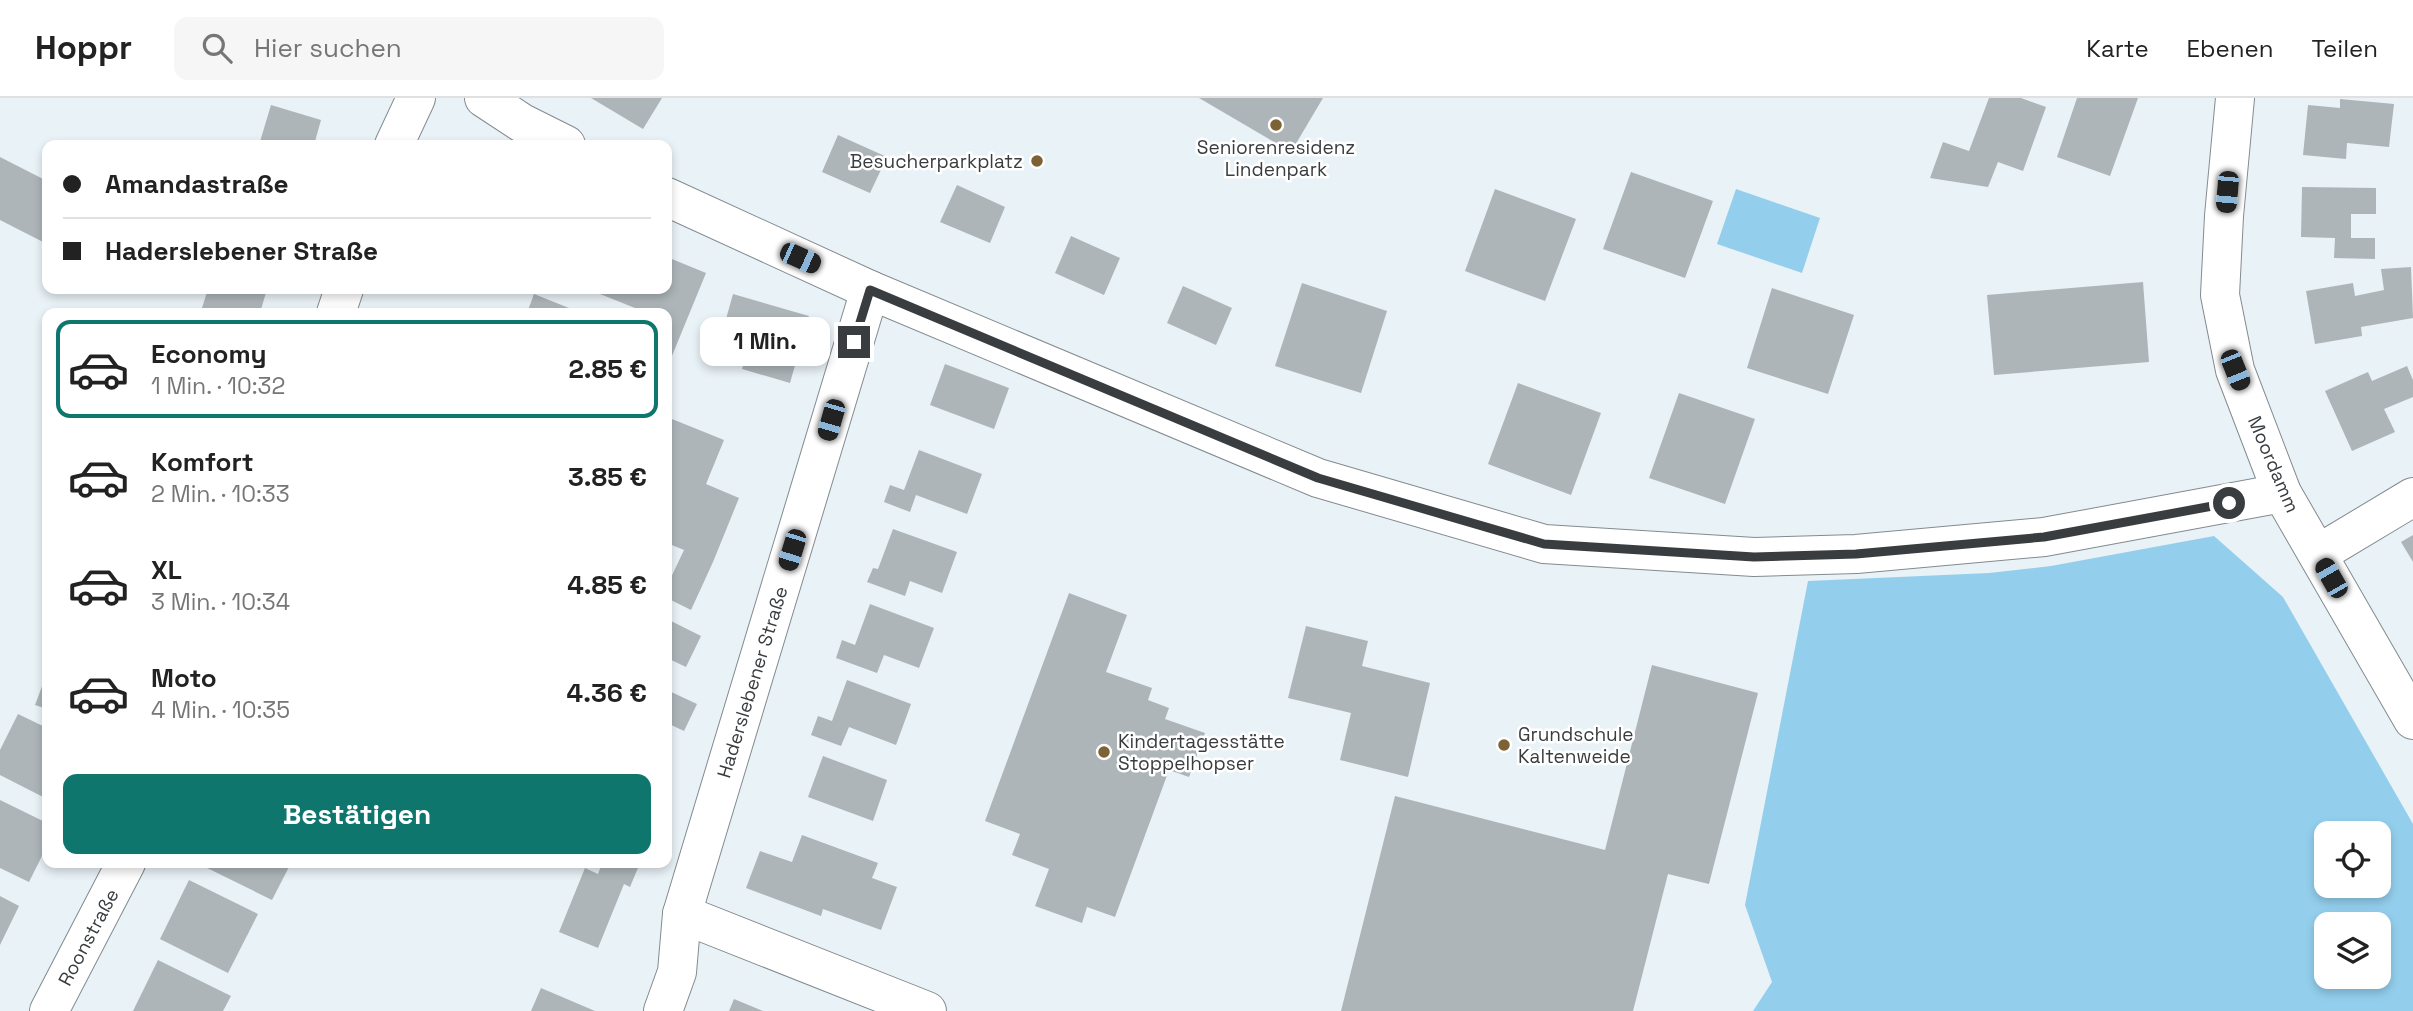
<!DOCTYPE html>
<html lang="de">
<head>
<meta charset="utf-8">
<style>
	:root { --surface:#fff; --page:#f6f6f6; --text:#222; --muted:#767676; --line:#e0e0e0; --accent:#0f766e }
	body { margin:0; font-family:"Space Grotesk",sans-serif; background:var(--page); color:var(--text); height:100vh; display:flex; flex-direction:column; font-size:26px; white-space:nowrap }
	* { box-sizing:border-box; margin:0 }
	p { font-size:23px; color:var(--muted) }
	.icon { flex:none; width:38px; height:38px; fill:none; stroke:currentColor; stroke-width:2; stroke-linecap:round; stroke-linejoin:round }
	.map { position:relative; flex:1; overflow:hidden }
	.side { position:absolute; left:42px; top:210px; width:630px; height:560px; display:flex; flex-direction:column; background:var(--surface); border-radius:14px; box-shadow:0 4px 10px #0003 }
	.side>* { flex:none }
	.hud { position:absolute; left:42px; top:42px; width:630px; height:154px; border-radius:14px; box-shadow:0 4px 10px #0003; display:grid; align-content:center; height:154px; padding:0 21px; background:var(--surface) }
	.buttons { position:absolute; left:2314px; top:723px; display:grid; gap:14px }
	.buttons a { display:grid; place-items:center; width:77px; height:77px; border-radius:14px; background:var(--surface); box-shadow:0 4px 10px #0003; font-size:35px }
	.end { position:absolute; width:32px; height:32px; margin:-16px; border:9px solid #3a3d3f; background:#fff; box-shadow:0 0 0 4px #fff }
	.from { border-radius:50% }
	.bubble { position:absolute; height:49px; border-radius:14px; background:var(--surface); box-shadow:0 4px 10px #0003; font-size:23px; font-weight:700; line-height:49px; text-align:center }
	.car { position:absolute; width:21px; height:42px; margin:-21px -10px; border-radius:9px; box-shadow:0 0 5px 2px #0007; background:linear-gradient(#222 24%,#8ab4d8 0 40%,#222 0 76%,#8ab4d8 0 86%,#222 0) }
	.hud b { display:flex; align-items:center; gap:24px; height:66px; font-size:26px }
	.hud b+b { border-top:2px solid var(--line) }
	.hud i { width:18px; height:18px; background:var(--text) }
	ul { padding:12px 0 0; list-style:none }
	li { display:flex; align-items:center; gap:21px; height:98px; margin:0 14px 10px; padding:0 7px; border:4px solid transparent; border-radius:14px }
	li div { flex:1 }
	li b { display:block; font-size:26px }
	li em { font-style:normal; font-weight:700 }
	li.current { border-color:var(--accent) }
	li>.icon { width:63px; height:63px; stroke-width:1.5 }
	.action { display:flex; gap:14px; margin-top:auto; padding:14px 21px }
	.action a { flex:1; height:80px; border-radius:14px; background:var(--accent); color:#fff; font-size:28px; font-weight:700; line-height:80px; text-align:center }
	header { display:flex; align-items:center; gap:42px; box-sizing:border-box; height:98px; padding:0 35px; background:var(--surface); border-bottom:2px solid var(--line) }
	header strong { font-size:33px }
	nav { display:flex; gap:38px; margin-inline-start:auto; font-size:24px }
	.search { width:490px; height:63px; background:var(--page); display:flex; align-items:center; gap:18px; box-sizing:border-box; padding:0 24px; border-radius:14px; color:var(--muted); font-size:26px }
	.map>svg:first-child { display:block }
	.green { fill:#93cfed; fill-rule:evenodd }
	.building { fill:#adb5b9 }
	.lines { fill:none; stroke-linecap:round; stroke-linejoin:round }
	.street-casing { stroke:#838b8f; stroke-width:40 }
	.street { stroke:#fff; stroke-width:38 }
	.route { stroke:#3a3d3f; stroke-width:9 }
	.poi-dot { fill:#7c6234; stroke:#fff; stroke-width:2.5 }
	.labels { text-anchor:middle; stroke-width:5; stroke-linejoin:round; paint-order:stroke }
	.poi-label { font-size:19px; fill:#3a3d3f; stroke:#fff; text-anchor:start }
	.street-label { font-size:19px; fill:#3a3d3f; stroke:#fff }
</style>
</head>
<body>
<header>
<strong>Hoppr</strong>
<div class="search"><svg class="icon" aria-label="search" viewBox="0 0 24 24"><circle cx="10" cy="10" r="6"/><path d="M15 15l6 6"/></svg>Hier suchen</div>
<nav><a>Karte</a><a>Ebenen</a><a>Teilen</a></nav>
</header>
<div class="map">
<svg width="2413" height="913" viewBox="0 0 2413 913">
	<rect width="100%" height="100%" fill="#e9f2f7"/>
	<g class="green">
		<polygon points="1736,91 1820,120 1802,175 1717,146"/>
		<path d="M2214,438L2283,499L2413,726V913H1753L1772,884L1745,807L1808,483L1989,475L2051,468ZM2326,735H2378V788H2326ZM2326,826H2378V878H2326Z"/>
	</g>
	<g class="building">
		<polygon points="591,0 662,0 643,31"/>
		<polygon points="1199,0 1323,0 1291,54"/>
		<polygon points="1989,0 2021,0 2046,9 2023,73 1998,64 1988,89 1930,80 1943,44 1969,53"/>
		<polygon points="2077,0 2138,0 2110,78 2057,59"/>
		<polygon points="2340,1 2394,6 2389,49 2347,45 2346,61 2303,57 2308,7 2340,10"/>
		<polygon points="271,7 321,22 314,47 259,47"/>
		<polygon points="838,37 887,59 870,95 822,74"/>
		<polygon points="0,59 47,83 47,146 0,122"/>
		<polygon points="1631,74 1713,103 1685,180 1603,151"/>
		<polygon points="957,87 1005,109 990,145 940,124"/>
		<polygon points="2302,89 2376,90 2376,116 2351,116 2351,140 2375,140 2375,161 2334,160 2335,140 2301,139"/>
		<polygon points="1495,91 1576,121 1545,203 1465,173"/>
		<polygon points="1071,138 1120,160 1104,197 1055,175"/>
		<polygon points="667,159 706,175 667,270 667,215 633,215 635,210 595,194 596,191 667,191"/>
		<polygon points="2411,169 2413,220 2361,229 2362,238 2315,246 2306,193 2353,185 2355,198 2384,192 2381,171"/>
		<polygon points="2143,184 2149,264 1994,277 1987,197"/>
		<polygon points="1302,185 1387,213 1361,295 1275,268"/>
		<polygon points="1183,188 1232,210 1216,247 1167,225"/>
		<polygon points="1772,190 1854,217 1828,296 1747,270"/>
		<polygon points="208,191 267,191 260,215 209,215 201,213"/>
		<polygon points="534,196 569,210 567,215 527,215"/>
		<polygon points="733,196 809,218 790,285 742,271 747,253 719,246"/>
		<polygon points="945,266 1009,290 994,331 930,307"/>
		<polygon points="2407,268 2413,282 2413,299 2384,311 2395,334 2352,353 2325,293 2368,274 2372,283"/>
		<polygon points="1518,285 1601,315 1571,397 1488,366"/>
		<polygon points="1679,295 1755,321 1725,406 1649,380"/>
		<polygon points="667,319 724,342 706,386 739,400 713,464 691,512 667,500 667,488 684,452 667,445"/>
		<polygon points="919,352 982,376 967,416 916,397 910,414 884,404 890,387 904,392"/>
		<polygon points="893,431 957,454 942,495 910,483 905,498 867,484 873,470 878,471"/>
		<polygon points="2413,437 2413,464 2401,444"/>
		<polygon points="1069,495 1127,517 1106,574 1152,590 1148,602 1169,610 1165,621 1205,635 1189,679 1169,672 1115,819 1087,809 1082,825 1035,808 1049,771 1012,757 1020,736 985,723"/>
		<polygon points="870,506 934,530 919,570 884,557 877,575 836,560 842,542 855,547"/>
		<polygon points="667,521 701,538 686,569 667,560"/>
		<polygon points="1306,528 1368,543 1362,568 1430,585 1408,679 1340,662 1351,615 1288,600"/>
		<polygon points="1652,567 1758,595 1709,786 1668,776 1633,913 1341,913 1395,698 1605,752"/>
		<polygon points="47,575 47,611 35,607"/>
		<polygon points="847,582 911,606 896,647 849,629 841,648 811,637 818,618 832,623"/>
		<polygon points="667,592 697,606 684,633 667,625"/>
		<polygon points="18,616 47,630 47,701 0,677 0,652"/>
		<polygon points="823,658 887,682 873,723 808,699"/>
		<polygon points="0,702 47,725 47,748 29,784 0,770"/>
		<polygon points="802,737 878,765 872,780 897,789 881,832 823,811 821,818 746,790 760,753 792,764"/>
		<polygon points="205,765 291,765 272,802 203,768"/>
		<polygon points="602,765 640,765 630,789 624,786 598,850 559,834 585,770 598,776"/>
		<polygon points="189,782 258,816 228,875 160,841"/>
		<polygon points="0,798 19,808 0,847"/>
		<polygon points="158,862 231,898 223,913 133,913"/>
		<polygon points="541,890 595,913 531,913"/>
		<polygon points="734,901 763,913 729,913"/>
	</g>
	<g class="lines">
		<defs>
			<g id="street">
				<polyline points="484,0 522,25 566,47"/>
				<polyline points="2235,0 2224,118 2220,197 2235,272 2282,395 2413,622"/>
				<polyline points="394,47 416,0"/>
				<polyline points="667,99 870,192 1318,380 1544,446 1754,459 1856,456 2044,439 2282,395"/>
				<polyline points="336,215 344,191"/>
				<polyline points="2318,456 2413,399"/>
				<polyline points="682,816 927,913"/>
				<polyline points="49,913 126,765"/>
				<polyline points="663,913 677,874 682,816 870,192"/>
			</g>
		</defs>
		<use href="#street" class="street-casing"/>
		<use href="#street" class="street"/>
	</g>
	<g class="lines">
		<polyline class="route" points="854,244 870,192 1318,380 1544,446 1754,459 1856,456 2044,439 2229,405"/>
	</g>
	<g class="poi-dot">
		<circle cx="1276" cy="27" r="7"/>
		<circle cx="1037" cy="63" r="7"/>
		<circle cx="1504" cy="647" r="7"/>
		<circle cx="1104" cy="654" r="7"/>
	</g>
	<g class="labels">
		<g class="poi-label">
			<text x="1276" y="56" text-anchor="middle">Seniorenresidenz<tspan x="1276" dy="22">Lindenpark</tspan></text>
			<text x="1023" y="70" text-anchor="end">Besucherparkplatz</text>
			<text x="1518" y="643">Grundschule<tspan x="1518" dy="22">Kaltenweide</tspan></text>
			<text x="1118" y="650">Kindertagesstätte<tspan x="1118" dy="22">Stoppelhopser</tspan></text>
		</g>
		<g class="street-label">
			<text transform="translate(2274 366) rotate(67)" y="7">Moordamm</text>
			<text transform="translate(752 584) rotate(-73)" y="7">Haderslebener Straße</text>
			<text transform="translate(88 839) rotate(-62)" y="7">Roonstraße</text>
		</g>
	</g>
</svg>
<div class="buttons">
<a><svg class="icon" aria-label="locate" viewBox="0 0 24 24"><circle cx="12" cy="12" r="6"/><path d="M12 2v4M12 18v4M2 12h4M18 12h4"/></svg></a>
<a><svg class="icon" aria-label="layers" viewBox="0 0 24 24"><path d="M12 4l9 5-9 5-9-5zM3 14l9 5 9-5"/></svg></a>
</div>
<i class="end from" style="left:2229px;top:405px"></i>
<i class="end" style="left:854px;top:244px"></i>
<div class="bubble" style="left:700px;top:219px;width:130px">1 Min.</div>
<i class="car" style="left:2227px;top:94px;rotate:185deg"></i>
<i class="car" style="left:800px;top:160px;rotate:114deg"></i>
<i class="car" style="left:2235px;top:272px;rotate:158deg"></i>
<i class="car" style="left:831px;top:322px;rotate:196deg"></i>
<i class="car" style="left:792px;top:452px;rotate:197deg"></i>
<i class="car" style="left:2331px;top:480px;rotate:330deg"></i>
<div class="hud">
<b><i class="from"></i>Amandastraße</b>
<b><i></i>Haderslebener Straße</b>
</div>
<section class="side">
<ul>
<li class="current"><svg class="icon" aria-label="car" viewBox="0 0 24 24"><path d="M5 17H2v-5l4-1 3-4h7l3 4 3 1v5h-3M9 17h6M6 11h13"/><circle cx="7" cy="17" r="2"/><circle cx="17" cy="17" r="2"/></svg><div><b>Economy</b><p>1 Min. · 10:32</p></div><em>2.85 €</em></li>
<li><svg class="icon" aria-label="car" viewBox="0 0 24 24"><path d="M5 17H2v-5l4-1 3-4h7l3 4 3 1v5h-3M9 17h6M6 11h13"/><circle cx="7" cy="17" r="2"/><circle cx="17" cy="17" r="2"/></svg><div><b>Komfort</b><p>2 Min. · 10:33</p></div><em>3.85 €</em></li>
<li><svg class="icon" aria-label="car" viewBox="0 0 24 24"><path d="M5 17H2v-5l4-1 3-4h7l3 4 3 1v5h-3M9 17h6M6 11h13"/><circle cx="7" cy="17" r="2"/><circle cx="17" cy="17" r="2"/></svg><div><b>XL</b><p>3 Min. · 10:34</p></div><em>4.85 €</em></li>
<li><svg class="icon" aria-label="car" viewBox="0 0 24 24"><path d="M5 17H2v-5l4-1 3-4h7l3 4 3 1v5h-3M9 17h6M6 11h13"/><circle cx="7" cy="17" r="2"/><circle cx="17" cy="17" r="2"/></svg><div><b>Moto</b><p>4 Min. · 10:35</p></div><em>4.36 €</em></li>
</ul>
<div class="action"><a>Bestätigen</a></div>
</section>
</div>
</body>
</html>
